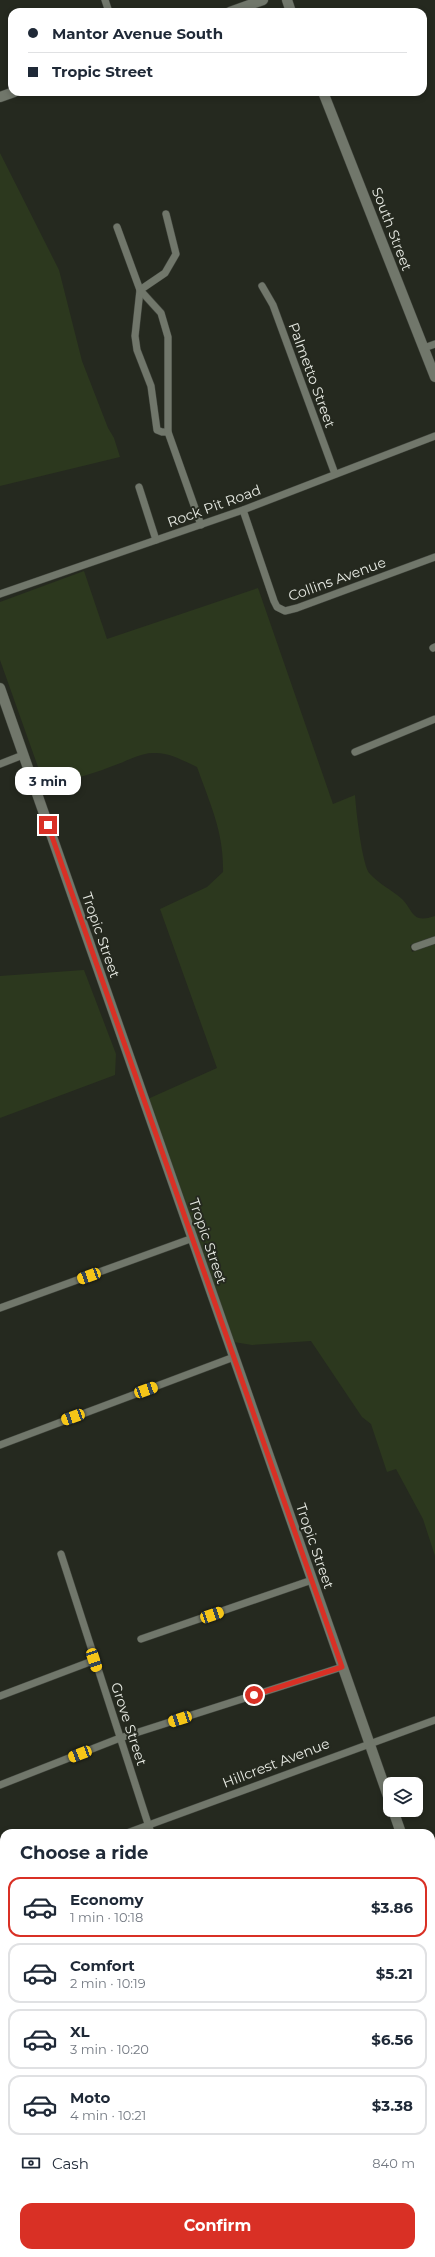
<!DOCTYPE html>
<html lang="en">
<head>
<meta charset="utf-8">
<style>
	:root { --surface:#fff; --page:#f6f6f7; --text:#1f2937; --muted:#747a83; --line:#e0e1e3; --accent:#d93025 }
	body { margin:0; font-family:Montserrat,sans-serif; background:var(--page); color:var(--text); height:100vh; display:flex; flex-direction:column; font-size:15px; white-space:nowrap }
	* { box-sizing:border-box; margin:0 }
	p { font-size:13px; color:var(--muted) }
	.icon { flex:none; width:22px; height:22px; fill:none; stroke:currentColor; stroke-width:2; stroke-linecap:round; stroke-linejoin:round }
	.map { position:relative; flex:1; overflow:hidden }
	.details { position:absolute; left:0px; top:1829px; width:435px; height:428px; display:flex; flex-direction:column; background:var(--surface); border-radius:12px 12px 0 0; box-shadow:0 2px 6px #0003 }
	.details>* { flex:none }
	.guide { position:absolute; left:8px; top:8px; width:419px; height:88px; border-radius:12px; box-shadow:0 2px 6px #0003; display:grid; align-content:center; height:88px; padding:0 20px; background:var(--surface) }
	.buttons { position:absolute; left:383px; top:1777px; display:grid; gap:8px }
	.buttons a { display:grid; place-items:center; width:40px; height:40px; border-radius:8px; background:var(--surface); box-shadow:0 2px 6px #0003; font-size:20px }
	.end { position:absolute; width:18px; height:18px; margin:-9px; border:5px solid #d93025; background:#fff; box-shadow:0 0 0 2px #fff }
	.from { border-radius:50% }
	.bubble { position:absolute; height:28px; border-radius:12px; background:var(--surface); box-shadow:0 2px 6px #0003; font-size:13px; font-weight:700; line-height:28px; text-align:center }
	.car { position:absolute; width:12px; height:24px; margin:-12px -6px; border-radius:5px; box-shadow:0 0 3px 1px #0007; background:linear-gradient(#f5c518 24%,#345 0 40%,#f5c518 0 76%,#345 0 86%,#f5c518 0) }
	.guide b { display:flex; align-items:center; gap:14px; height:38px; font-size:15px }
	.guide b+b { border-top:1px solid var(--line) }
	.guide i { width:10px; height:10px; background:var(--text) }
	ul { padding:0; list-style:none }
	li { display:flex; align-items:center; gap:12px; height:60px; margin:0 8px 6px; padding:0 12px; border:2px solid var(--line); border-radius:12px }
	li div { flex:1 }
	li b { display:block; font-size:15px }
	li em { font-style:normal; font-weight:700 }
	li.current { border-color:var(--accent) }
	li>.icon { width:36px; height:36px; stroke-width:1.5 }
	h2 { padding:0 20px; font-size:18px; line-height:48px }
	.pay { display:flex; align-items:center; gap:10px; height:44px; padding:0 20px; font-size:15px }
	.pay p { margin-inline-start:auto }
	.cta { display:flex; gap:8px; margin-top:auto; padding:8px 20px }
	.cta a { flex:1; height:46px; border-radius:12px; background:var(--accent); color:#fff; font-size:16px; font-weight:700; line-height:46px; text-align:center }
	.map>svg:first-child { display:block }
	.green { fill:#2c381e }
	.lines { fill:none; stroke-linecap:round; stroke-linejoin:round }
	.street-casing { stroke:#42463e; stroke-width:8 }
	.secondary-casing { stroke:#42463e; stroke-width:11 }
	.primary-casing { stroke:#42463e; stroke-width:11 }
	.street { stroke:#71776b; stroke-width:7 }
	.secondary { stroke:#71776b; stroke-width:10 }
	.primary { stroke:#c28f94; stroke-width:10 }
	.route { stroke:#d93025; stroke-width:5 }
	.labels { text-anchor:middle; stroke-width:4; stroke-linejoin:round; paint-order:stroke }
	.street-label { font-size:14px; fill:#e8ebe4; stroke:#25291f }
</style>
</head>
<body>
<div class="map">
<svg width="435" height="2257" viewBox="0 0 435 2257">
	<rect width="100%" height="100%" fill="#25291f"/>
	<g class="green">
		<polygon points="0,153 59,270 82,361 108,428 114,438 120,457 0,486"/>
		<path d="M84,571L107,639L258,588L333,804L355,795C356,809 362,866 370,874C379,884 392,890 402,899C414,911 411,924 435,916V936L410,945L412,952L435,944V1556L423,1519L396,1469L387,1472L371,1424L362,1417L311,1341L252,1345L234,1342L149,1100L150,1098L217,1068L160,909L207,887L223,872C224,832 210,804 197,767C184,761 169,752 153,753C141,753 129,760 118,764C95,773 67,783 43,781L0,660V602Z"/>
		<polygon points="84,970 116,1054 115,1075 0,1118 0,976"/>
	</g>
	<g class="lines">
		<defs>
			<g id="street">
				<polyline points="105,0 109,12"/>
				<polyline points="166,214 176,254 165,273 140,290 135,336 137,350 151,386 157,430 162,432 168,432"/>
				<polyline points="117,227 140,290 161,313 168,337 168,432 201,525"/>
				<polyline points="262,286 273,305 335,474"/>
				<polyline points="424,348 435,344"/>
				<polyline points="139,487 156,540"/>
				<polyline points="243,510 274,601 277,607 285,611 297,608 435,557"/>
				<polyline points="0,594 243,510 435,436"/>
				<polyline points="433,648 435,647"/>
				<polyline points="355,752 435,719"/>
				<polyline points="0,764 23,755"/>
				<polyline points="415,947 435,940"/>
				<polyline points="0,1308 193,1238"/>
				<polyline points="0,1445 234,1357"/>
				<polyline points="61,1554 151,1833"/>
				<polyline points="141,1639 312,1580"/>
				<polyline points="0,1696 95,1660"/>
				<polyline points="0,1785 120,1738 342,1667"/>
				<polyline points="127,1833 435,1720"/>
				<polyline points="431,1843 435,1841"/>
				<polyline points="0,1880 4,1878"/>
				<polyline points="431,2027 435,2026"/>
				<polyline points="0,2067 4,2066"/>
				<polyline points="431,2152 435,2150"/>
				<polyline points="0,2189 4,2187"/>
				<polyline points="301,2253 302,2257"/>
				<polyline points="427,2253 429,2257"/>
				<polyline points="144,2257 155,2253"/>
			</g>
			<g id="secondary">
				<polyline points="287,0 291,12"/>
				<polyline points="230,12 263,0"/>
				<polyline points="323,92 435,377"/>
				<polyline points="0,97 14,92"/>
				<polyline points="0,688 390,1802"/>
				<polyline points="393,1810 401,1833"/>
				<polyline points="431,1920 435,1931"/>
			</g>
			<g id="primary">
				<polyline points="0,2116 4,2127"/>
				<polyline points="0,2164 4,2174"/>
				<polyline points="32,2253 33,2257"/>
				<polyline points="48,2253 49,2257"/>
			</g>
		</defs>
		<use href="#street" class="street-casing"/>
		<use href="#secondary" class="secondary-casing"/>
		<use href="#primary" class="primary-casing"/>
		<use href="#street" class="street"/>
		<use href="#secondary" class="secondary"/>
		<use href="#primary" class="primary"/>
	</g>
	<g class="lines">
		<polyline class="route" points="48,825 342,1667 254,1695"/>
	</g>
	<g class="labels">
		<g class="street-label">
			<text transform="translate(392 229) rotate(69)" y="5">South Street</text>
			<text transform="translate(312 375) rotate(70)" y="5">Palmetto Street</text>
			<text transform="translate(214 506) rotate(-20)" y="5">Rock Pit Road</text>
			<text transform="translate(337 579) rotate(-20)" y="5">Collins Avenue</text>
			<text transform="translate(101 935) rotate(71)" y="5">Tropic Street</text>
			<text transform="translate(208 1241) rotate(71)" y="5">Tropic Street</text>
			<text transform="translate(315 1546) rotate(71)" y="5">Tropic Street</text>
			<text transform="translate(129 1724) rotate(72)" y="5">Grove Street</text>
			<text transform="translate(276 1763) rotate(-21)" y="5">Hillcrest Avenue</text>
		</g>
	</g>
</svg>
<div class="buttons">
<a><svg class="icon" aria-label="layers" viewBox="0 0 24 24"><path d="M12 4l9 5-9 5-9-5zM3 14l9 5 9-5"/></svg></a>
</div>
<i class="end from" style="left:254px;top:1695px"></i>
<i class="end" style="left:48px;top:825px"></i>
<div class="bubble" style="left:15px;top:767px;width:66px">3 min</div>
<i class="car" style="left:89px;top:1276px;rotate:250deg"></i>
<i class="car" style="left:146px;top:1390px;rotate:70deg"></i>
<i class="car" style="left:73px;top:1417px;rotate:250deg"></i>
<i class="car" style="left:212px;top:1615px;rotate:71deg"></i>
<i class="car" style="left:94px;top:1660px;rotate:162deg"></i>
<i class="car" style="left:180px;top:1719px;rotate:252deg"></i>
<i class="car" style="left:80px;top:1754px;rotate:249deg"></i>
<div class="guide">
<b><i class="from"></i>Mantor Avenue South</b>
<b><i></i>Tropic Street</b>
</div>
<section class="details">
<h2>Choose a ride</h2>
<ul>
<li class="current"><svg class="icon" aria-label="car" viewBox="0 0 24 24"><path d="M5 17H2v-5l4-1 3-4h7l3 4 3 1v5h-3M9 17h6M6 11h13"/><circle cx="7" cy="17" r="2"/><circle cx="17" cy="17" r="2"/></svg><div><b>Economy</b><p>1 min · 10:18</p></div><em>$3.86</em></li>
<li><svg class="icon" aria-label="car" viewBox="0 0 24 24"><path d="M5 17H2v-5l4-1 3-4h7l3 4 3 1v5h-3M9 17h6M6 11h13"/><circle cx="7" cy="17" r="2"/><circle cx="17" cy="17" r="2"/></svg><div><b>Comfort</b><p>2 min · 10:19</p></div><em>$5.21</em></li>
<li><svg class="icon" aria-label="car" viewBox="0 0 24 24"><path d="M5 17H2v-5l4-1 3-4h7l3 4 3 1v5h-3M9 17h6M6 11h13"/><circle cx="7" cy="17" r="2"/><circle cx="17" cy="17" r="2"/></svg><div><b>XL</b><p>3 min · 10:20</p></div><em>$6.56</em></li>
<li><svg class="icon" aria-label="car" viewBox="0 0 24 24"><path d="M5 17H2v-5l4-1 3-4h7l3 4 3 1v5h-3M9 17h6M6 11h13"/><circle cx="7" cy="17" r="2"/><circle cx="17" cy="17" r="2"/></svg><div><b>Moto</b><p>4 min · 10:21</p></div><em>$3.38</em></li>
</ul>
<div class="pay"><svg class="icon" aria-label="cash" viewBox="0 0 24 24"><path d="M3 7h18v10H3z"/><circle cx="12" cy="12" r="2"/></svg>Cash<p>840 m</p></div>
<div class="cta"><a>Confirm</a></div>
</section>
</div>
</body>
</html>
